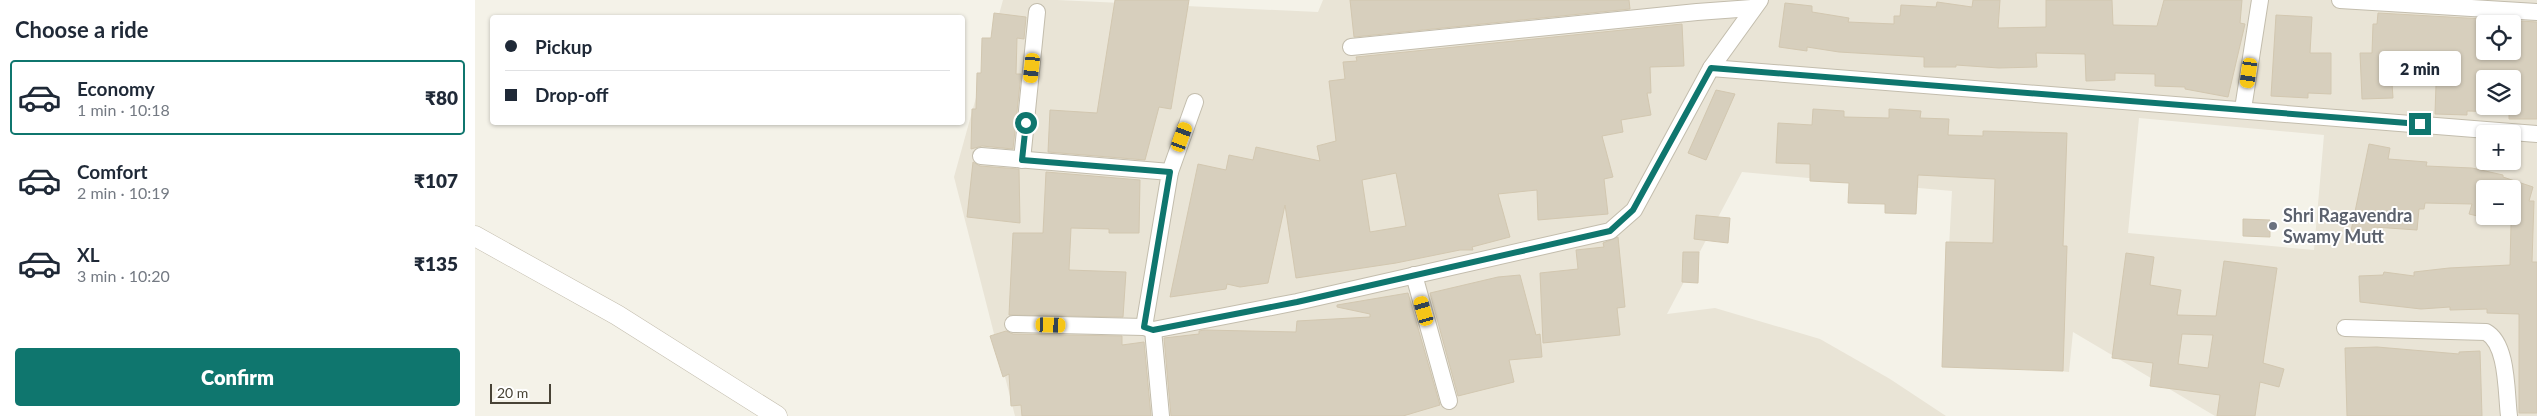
<!DOCTYPE html>
<html lang="en">
<head>
<meta charset="utf-8">
<style>
	:root { --surface:#fff; --page:#f2f2f3; --text:#1f2937; --muted:#747a83; --line:#e0e1e3; --accent:#0f766e }
	body { margin:0; font-family:Lato,sans-serif; background:var(--page); color:var(--text); height:100vh; display:flex; flex-direction:column; font-size:19px; white-space:nowrap }
	* { box-sizing:border-box; margin:0 }
	p { font-size:16px; color:var(--muted) }
	.icon { flex:none; width:28px; height:28px; fill:none; stroke:currentColor; stroke-width:2; stroke-linecap:round; stroke-linejoin:round }
	.map { position:relative; flex:1; overflow:hidden }
	.sheet { display:flex; flex-direction:column; background:var(--surface); width:475px }
	.sheet>* { flex:none }
	.banner { position:absolute; left:15px; top:15px; width:475px; height:110px; border-radius:5px; box-shadow:0 1px 4px #0004; display:grid; align-content:center; height:110px; padding:0 15px; background:var(--surface) }
	.fabs { position:absolute; left:2001px; top:15px; display:grid; gap:10px }
	.fabs a { display:grid; place-items:center; width:45px; height:45px; border-radius:5px; background:var(--surface); box-shadow:0 1px 4px #0004; font-size:25px }
	.scale { position:absolute; left:15px; bottom:12px; width:61px; box-sizing:border-box; padding-left:5px; border:2px solid #484336; border-top:0; font-size:14px; line-height:18px; white-space:nowrap; color:#484336; -webkit-text-stroke:4px #fff; paint-order:stroke }
	.end { position:absolute; width:22px; height:22px; margin:-11px; border:6px solid #0f766e; background:#fff; box-shadow:0 0 0 2px #fff }
	.from { border-radius:50% }
	.bubble { position:absolute; height:35px; border-radius:5px; background:var(--surface); box-shadow:0 1px 4px #0004; font-size:16px; font-weight:800; line-height:35px; text-align:center }
	.car { position:absolute; width:15px; height:30px; margin:-15px -8px; border-radius:6px; box-shadow:0 0 4px 1px #0007; background:linear-gradient(#f5c518 24%,#345 0 40%,#f5c518 0 76%,#345 0 86%,#f5c518 0) }
	.banner b { display:flex; align-items:center; gap:18px; height:48px; font-size:19px }
	.banner b+b { border-top:1px solid var(--line) }
	.banner i { width:12px; height:12px; background:var(--text) }
	ul { padding:0; list-style:none }
	li { display:flex; align-items:center; gap:15px; height:75px; margin:0 10px 8px; padding:0 5px; border:2px solid transparent; border-radius:5px }
	li div { flex:1 }
	li b { display:block; font-size:19px }
	li em { font-style:normal; font-weight:800 }
	li.on { border-color:var(--accent) }
	li>.icon { width:45px; height:45px; stroke-width:1.5 }
	h2 { padding:0 15px; font-size:22px; line-height:60px }
	.button { display:flex; gap:10px; margin-top:auto; padding:10px 15px }
	.button a { flex:1; height:58px; border-radius:5px; background:var(--accent); color:#fff; font-size:20px; font-weight:800; line-height:58px; text-align:center }
	main { display:flex; flex:1; min-height:0 }
	.map>svg:first-child { display:block }
	.residential { fill:#e9e4d6; fill-rule:evenodd }
	.building { fill:#d7cfbd; stroke:#d2c7b0; fill-rule:evenodd }
	.lines { fill:none; stroke-linecap:round; stroke-linejoin:round }
	.minor-casing { stroke:#c3bdad; stroke-width:18 }
	.tertiary-casing { stroke:#c3bdad; stroke-width:21 }
	.minor { stroke:#fff; stroke-width:16 }
	.tertiary { stroke:#fff; stroke-width:20 }
	.route { stroke:#0f766e; stroke-width:6 }
	.worship-dot { fill:#6b7280; stroke:#fff; stroke-width:2 }
	.labels { text-anchor:middle; stroke-width:4; stroke-linejoin:round; paint-order:stroke }
	.worship-label { font-size:18px; font-weight:bold; fill:#5b616d; stroke:#fff; text-anchor:start }
</style>
</head>
<body>
<main>
<section class="sheet">
<h2>Choose a ride</h2>
<ul>
<li class="on"><svg class="icon" aria-label="car" viewBox="0 0 24 24"><path d="M5 17H2v-5l4-1 3-4h7l3 4 3 1v5h-3M9 17h6M6 11h13"/><circle cx="7" cy="17" r="2"/><circle cx="17" cy="17" r="2"/></svg><div><b>Economy</b><p>1 min · 10:18</p></div><em>₹80</em></li>
<li><svg class="icon" aria-label="car" viewBox="0 0 24 24"><path d="M5 17H2v-5l4-1 3-4h7l3 4 3 1v5h-3M9 17h6M6 11h13"/><circle cx="7" cy="17" r="2"/><circle cx="17" cy="17" r="2"/></svg><div><b>Comfort</b><p>2 min · 10:19</p></div><em>₹107</em></li>
<li><svg class="icon" aria-label="car" viewBox="0 0 24 24"><path d="M5 17H2v-5l4-1 3-4h7l3 4 3 1v5h-3M9 17h6M6 11h13"/><circle cx="7" cy="17" r="2"/><circle cx="17" cy="17" r="2"/></svg><div><b>XL</b><p>3 min · 10:20</p></div><em>₹135</em></li>
</ul>
<div class="button"><a>Confirm</a></div>
</section>
<div class="map">
<svg width="2062" height="416" viewBox="0 0 2062 416">
	<rect width="100%" height="100%" fill="#f4f2e8"/>
	<path class="residential" d="M528,0H582L843,12L848,0H2062V416H1740L1598,332L1594,372L1468,359L1477,191L1267,172L1192,314L1240,308L1345,339L1415,379L1471,416H540L479,177ZM2010,24H2038V51H2010ZM2010,79H2038V106H2010ZM1664,118L1849,135L1839,250L1653,233ZM2010,134H2038V161H2010ZM2010,189H2038V216H2010Z"/>
	<g class="building">
		<polygon points="640,0 714,0 696,109 684,107 670,160 573,152 575,110 622,113"/>
		<polygon points="875,0 1154,0 1155,9 879,37"/>
		<polygon points="1498,0 1525,0 1523,28 1571,27 1571,0 1637,0 1638,25 1682,26 1689,0 1767,0 1765,23 1770,24 1753,97 1710,89 1710,87 1680,86 1680,74 1640,73 1640,80 1611,81 1610,54 1561,53 1562,67 1524,68 1481,65 1481,67 1449,67 1449,57 1364,52 1332,47 1332,51 1304,47 1310,3 1337,6 1337,12 1374,18 1373,22 1419,24 1419,16 1425,16 1426,5 1461,7 1462,2 1497,7"/>
		<polygon points="519,13 551,17 549,39 542,38 541,74 546,74 538,149 507,146 496,149 497,109 501,109 502,73 506,73 507,38 516,38"/>
		<path d="M1903,13L2062,22V119H2034V112L1992,111V115L1960,114L1961,84L1917,83L1918,98L1887,99L1885,53H1897L1898,24H1902ZM2010,24H2038V51H2010ZM2010,79H2038V106H2010Z"/>
		<polygon points="1801,15 1837,17 1835,53 1856,53 1856,94 1833,93 1833,98 1796,96"/>
		<path d="M1207,24L1209,66L1175,67L1176,93H1172L1176,115L1146,120L1148,132L1127,136L1138,177L1129,179L1133,214L1063,220L1062,190L1023,194L1035,237L997,247L998,250H985L921,263L821,278L810,205L793,283L765,287L752,284L751,289L695,297L723,164L751,170L754,155L778,160L781,147L845,161L842,146L861,141L854,81L870,79L868,62L882,61L881,57ZM921,173L931,226L895,232L887,180Z"/>
		<polygon points="1241,90 1260,94 1231,160 1213,153"/>
		<polygon points="1338,109 1369,111 1369,117 1414,118 1414,109 1446,111 1445,118 1474,119 1473,135 1508,136 1508,131 1592,133 1588,246 1592,246 1588,371 1467,367 1471,242 1518,243 1520,179 1443,175 1441,214 1410,213 1410,204 1373,203 1374,183 1335,181 1335,164 1301,163 1303,123 1337,125"/>
		<path d="M1894,144L1915,148L1913,159L1952,162L1951,166L1997,168L2028,175V177L2058,187L2054,201H2059L2057,262H2062V413H2044V314L2012,313V309L1975,310V307L1946,309L1885,302L1884,276L1908,275L1909,272L1939,276V272L1974,268L2035,265L2036,224L1994,214L1997,204L1950,203L1949,209H1944L1942,230L1899,227L1897,235L1876,231ZM2010,189H2038V216H2010Z"/>
		<polygon points="498,162 505,166 544,169 545,223 492,217"/>
		<polygon points="571,172 665,180 664,233 634,233 634,229 596,228 594,270 651,272 648,317 534,315 538,233 568,233"/>
		<polygon points="1221,215 1255,218 1253,243 1219,239"/>
		<polygon points="1768,219 1795,220 1795,237 1768,236"/>
		<polygon points="1143,237 1150,307 1142,308 1145,335 1068,343 1065,273 1103,269 1101,250 1129,247 1128,243"/>
		<polygon points="1208,252 1224,252 1223,283 1207,282"/>
		<path d="M1651,253L1679,257L1675,285L1706,290L1702,315L1741,316L1749,261L1802,268L1788,363L1809,369L1804,387L1785,382L1780,416H1742L1745,395L1675,386L1678,363L1637,358ZM1707,334L1738,335L1733,368L1703,364Z"/>
		<polygon points="1045,275 1061,335 1065,334 1067,357 1034,360 1039,382 983,396 955,293 1023,277"/>
		<polygon points="933,293 965,405 928,416 696,416 689,338 724,334 724,331 729,330 821,332 822,321 895,317 895,314 862,307 862,305"/>
		<polygon points="531,331 538,334 647,336 647,345 669,342 676,416 547,416 546,405 536,406 534,374 528,377 515,336"/>
		<polygon points="1902,347 1984,354 1984,352 2005,351 2007,416 1872,416 1870,348"/>
	</g>
	<g class="lines">
		<defs>
			<g id="minor">
				<polyline points="1865,0 2062,12"/>
				<polyline points="876,47 1222,12 1277,8"/>
				<polyline points="1236,68 2062,134"/>
				<polyline points="1768,109 1785,0"/>
				<polyline points="506,156 695,172 669,327"/>
				<polyline points="547,160 562,12"/>
				<polyline points="695,172 720,102"/>
				<polyline points="939,275 974,401"/>
				<polyline points="538,324 669,327 678,330 822,302 1135,231 1159,210 1236,68 1285,0"/>
				<path d="M1870,328L2011,332C2033,344 2031,393 2034,416"/>
				<polyline points="678,330 686,416"/>
			</g>
			<polyline id="tertiary" points="0,236 142,315 302,416"/>
		</defs>
		<use href="#minor" class="minor-casing"/>
		<use href="#tertiary" class="tertiary-casing"/>
		<use href="#minor" class="minor"/>
		<use href="#tertiary" class="tertiary"/>
	</g>
	<g class="lines">
		<polyline class="route" points="551,123 547,160 695,172 669,327 678,330 822,302 1135,231 1158,210 1236,68 1945,124"/>
	</g>
	<circle class="worship-dot" cx="1798" cy="226" r="5"/>
	<g class="labels">
		<g class="worship-label">
			<text x="1808" y="222">Shri Ragavendra<tspan x="1808" dy="21">Swamy Mutt</tspan></text>
		</g>
	</g>
</svg>
<div class="fabs">
<a><svg class="icon" aria-label="locate" viewBox="0 0 24 24"><circle cx="12" cy="12" r="6"/><path d="M12 2v4M12 18v4M2 12h4M18 12h4"/></svg></a>
<a><svg class="icon" aria-label="layers" viewBox="0 0 24 24"><path d="M12 4l9 5-9 5-9-5zM3 14l9 5 9-5"/></svg></a>
<a>+</a>
<a>−</a>
</div>
<div class="scale">20 m</div>
<i class="end from" style="left:551px;top:123px"></i>
<i class="end" style="left:1945px;top:124px"></i>
<div class="bubble" style="left:1904px;top:51px;width:82px">2 min</div>
<i class="car" style="left:557px;top:68px;rotate:186deg"></i>
<i class="car" style="left:1774px;top:73px;rotate:188deg"></i>
<i class="car" style="left:707px;top:137px;rotate:20deg"></i>
<i class="car" style="left:949px;top:311px;rotate:344deg"></i>
<i class="car" style="left:576px;top:325px;rotate:92deg"></i>
<div class="banner">
<b><i class="from"></i>Pickup</b>
<b><i></i>Drop-off</b>
</div>
</div>
</main>
</body>
</html>
